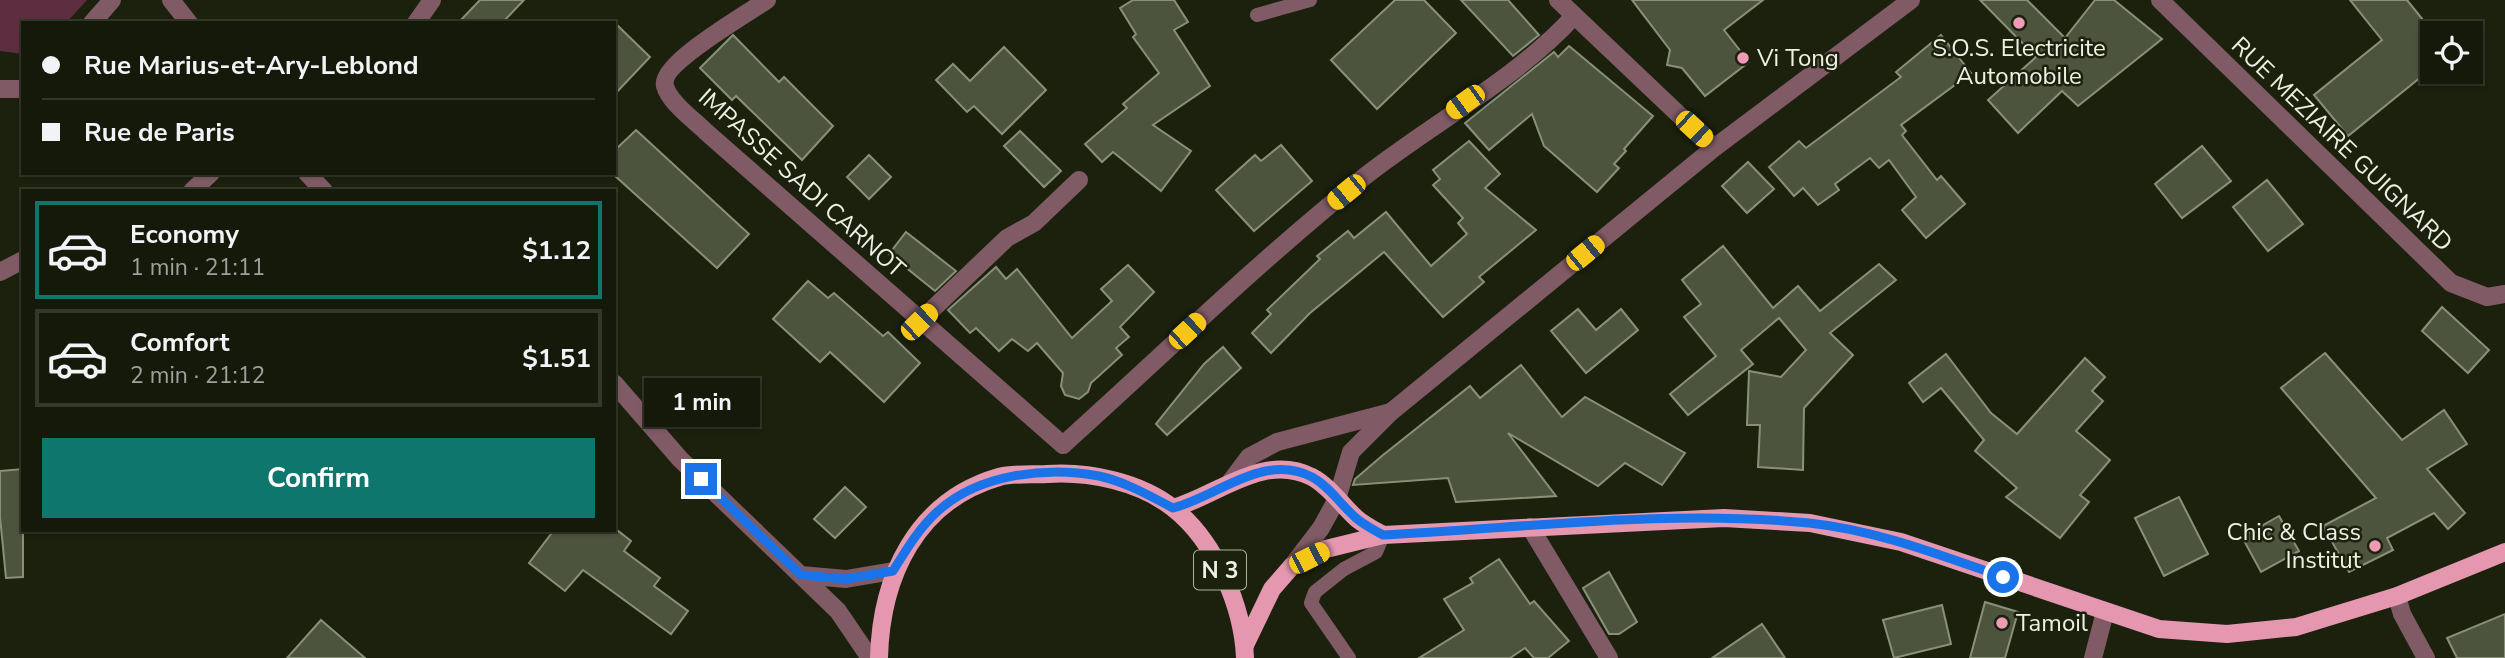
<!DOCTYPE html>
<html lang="en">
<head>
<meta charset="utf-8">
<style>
	:root { --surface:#141909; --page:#1d2212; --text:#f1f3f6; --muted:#9da09c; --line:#33382a; --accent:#0f766e }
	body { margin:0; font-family:"Nunito Sans",sans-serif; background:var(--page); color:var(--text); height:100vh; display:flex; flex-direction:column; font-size:26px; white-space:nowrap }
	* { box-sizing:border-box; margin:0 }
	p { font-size:23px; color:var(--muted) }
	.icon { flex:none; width:38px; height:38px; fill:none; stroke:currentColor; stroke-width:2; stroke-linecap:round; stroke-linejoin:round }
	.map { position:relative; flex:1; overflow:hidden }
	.sheet { position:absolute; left:21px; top:189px; width:595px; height:343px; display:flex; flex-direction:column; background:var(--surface); border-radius:0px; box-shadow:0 2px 5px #0004,0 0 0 2px var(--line) }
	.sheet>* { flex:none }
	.top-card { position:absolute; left:21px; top:21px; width:595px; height:154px; border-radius:0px; box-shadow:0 2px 5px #0004,0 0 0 2px var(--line); display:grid; align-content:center; height:154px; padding:0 21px; background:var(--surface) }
	.controls { position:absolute; left:2420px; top:21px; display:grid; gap:14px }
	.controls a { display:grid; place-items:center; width:63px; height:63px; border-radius:0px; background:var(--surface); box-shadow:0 2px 5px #0004,0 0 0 2px var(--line); font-size:35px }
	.end { position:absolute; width:32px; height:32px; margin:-16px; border:9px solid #1a73e8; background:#fff; box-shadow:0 0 0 4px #fff }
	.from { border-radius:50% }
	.bubble { position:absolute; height:49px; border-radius:0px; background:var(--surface); box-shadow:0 2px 5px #0004,0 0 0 2px var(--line); font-size:23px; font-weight:700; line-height:49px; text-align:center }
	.car { position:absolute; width:21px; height:42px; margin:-21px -10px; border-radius:9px; box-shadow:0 0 5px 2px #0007; background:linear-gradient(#f5c518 24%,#345 0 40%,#f5c518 0 76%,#345 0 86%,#f5c518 0) }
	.top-card b { display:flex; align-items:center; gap:24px; height:66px; font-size:26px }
	.top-card b+b { border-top:2px solid var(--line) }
	.top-card i { width:18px; height:18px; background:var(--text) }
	ul { padding:12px 0 0; list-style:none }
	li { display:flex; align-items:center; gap:21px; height:98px; margin:0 14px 10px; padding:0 7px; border:4px solid var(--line); border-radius:0px }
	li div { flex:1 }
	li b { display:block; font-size:26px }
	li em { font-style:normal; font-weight:700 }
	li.current { border-color:var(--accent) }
	li>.icon { width:63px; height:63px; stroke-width:1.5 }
	.button { display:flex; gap:14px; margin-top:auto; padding:14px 21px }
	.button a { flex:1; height:80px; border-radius:0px; background:var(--accent); color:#fff; font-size:28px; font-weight:700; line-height:80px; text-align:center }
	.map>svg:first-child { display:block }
	.green { fill:#5d2e3f }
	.building { fill:#4d543d; stroke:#889178; stroke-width:2 }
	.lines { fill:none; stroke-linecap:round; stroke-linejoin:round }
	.service { stroke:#805b66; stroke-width:14 }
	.minor { stroke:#805b66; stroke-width:18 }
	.tertiary { stroke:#805b66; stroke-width:18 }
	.primary { stroke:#e497af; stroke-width:18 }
	.route { stroke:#1a73e8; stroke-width:9 }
	.poi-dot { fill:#f09ab6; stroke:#1b210c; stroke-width:2.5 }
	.labels { text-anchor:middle; stroke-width:5; stroke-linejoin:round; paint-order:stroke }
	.shield { fill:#1b210c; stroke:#adb3a2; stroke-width:2 }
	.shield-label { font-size:23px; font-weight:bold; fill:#ecf1e3 }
	.poi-label { font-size:24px; fill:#ecf1e3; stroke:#1b210c; text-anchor:start }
	.street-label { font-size:24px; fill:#ecf1e3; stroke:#1b210c }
</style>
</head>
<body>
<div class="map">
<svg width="2505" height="658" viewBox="0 0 2505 658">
	<rect width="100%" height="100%" fill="#1b210c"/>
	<polygon class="green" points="0,0 87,0 66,23 23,23 23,54 0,51"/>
	<g class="building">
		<polygon points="480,0 524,0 502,23 458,23"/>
		<polygon points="1133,0 1174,0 1188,22 1174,30 1210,86 1153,125 1191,151 1161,191 1113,152 1102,162 1085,144 1127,108 1123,104 1159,73 1133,37 1136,34 1120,8"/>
		<polygon points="1395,0 1424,0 1456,33 1377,109 1331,60"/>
		<polygon points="1461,0 1508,0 1539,35 1513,56"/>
		<polygon points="1632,0 1763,0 1724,30 1749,62 1705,96 1682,68 1667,65 1670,50"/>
		<polygon points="1980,0 2027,0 2065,38 2095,0 2114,0 2162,39 2078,106 2062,91 2018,133 1988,100 2036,57"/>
		<polygon points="2350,0 2407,0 2432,31 2432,68 2348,136 2314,95 2382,40"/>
		<polygon points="614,22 650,57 614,95"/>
		<polygon points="733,35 779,82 784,77 833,126 802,160 736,96 732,100 700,68"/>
		<polygon points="1941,35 1971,73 1901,125 1906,131 1902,135 1937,180 1941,176 1965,204 1926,238 1902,210 1916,197 1889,160 1879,168 1870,158 1835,184 1839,190 1818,205 1803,188 1794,196 1769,167 1799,141 1806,148 1901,77 1896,72"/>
		<polygon points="1569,46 1653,116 1624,149 1626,151 1614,164 1619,168 1597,192 1544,146 1532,114 1489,150 1465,123 1554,52 1558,57"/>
		<polygon points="1004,47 1046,90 1002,134 974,106 967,112 936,80 953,64 970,81"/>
		<polygon points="636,130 749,234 717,268 614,175 614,151"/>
		<polygon points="1020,131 1061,171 1044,187 1004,146"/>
		<polygon points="1469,141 1500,174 1485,188 1536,230 1479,277 1484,282 1443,317 1384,252 1310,313 1271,353 1252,333 1271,314 1267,310 1320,259 1317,256 1348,231 1354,238 1386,212 1431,266 1467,234 1458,223 1463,218 1433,185 1440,179 1433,170"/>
		<polygon points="1281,145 1312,181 1254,231 1216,190 1255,155 1261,161"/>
		<polygon points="2202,146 2231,181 2182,218 2155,184"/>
		<polygon points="869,155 891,177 869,199 847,177"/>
		<polygon points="1748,162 1774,189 1747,213 1722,186"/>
		<polygon points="2267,180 2303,224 2268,251 2233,207"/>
		<polygon points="906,232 956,271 935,291 889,254"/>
		<polygon points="1723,246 1773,308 1798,286 1820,311 1879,264 1896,280 1830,333 1853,355 1804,408 1803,470 1758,467 1760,425 1747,425 1749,371 1781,377 1806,350 1779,318 1741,350 1753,364 1688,415 1670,394 1716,356 1684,317 1701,304 1682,280"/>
		<polygon points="1128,265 1154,292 1120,327 1129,337 1116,348 1122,355 1091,383 1088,392 1079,399 1065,395 1061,386 1063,373 1037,343 1028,351 1012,339 999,351 976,328 970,333 948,310 996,267 1006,279 1017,269 1072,338 1112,301 1101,289"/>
		<polygon points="808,281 828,298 834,293 883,336 888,332 920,363 884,402 830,352 820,362 773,319"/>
		<polygon points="2442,307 2489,350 2468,373 2422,331"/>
		<polygon points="1578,309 1596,330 1621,309 1638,330 1586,373 1551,331"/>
		<polygon points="1223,347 1241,368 1167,435 1156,424 1204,364"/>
		<polygon points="2325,353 2402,440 2444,410 2467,444 2427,469 2465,513 2448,529 2434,513 2387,538 2393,550 2349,572 2323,526 2376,498 2281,388"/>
		<polygon points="1946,354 1991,413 2017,434 2085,358 2105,377 2092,391 2103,401 2076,431 2110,460 2080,495 2089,502 2060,538 2006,497 2017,488 1975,451 1984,440 1941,388 1923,402 1909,383"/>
		<polygon points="1521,365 1562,417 1585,397 1685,453 1662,485 1625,463 1598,486 1508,433 1556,496 1456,502 1448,478 1353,485 1355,479 1383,455 1470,386 1480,398"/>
		<polygon points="23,469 23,577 6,578 0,517 0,471"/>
		<polygon points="845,487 866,507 835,538 814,519"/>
		<polygon points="2179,497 2208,554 2164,576 2135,518"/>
		<polygon points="2279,516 2299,551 2261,572 2242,537"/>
		<polygon points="554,530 617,530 631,541 624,551 660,578 654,586 688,611 671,634 583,570 565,591 529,563"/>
		<polygon points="1499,559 1530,604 1534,601 1569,641 1548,658 1534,658 1525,648 1510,658 1419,658 1464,630 1444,599 1473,583 1470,578"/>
		<polygon points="1609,572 1637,622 1619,634 1609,634 1583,588"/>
		<polygon points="1985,602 2018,612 2005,658 1970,658"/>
		<polygon points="1942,605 1951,644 1894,658 1883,620"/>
		<polygon points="2505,614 2505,658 2457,658 2447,638"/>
		<polygon points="321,620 365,658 287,658"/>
		<polygon points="1762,624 1785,658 1712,658"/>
	</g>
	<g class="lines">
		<g class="service">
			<polyline points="1257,15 1310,0"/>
			<polyline points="1349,658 1311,603 1315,592 1344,569 1376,552 1383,535"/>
		</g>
		<g class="minor">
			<path d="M767,0C748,13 659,64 665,86C669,102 694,120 705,131L1063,445"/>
			<polyline points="1558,0 1714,148"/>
			<polyline points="416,23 432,0"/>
			<polyline points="192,191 211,173"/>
			<polyline points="0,272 23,260"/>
			<polyline points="919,322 1007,238 1034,223 1079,180"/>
			<path d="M1063,445C1163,355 1259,261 1364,177C1431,124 1518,78 1574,16"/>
			<polyline points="1231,481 1249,457 1277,442 1391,412"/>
			<polyline points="1530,527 1609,658"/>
			<polyline points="1292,566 1321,528 1337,499 1351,452 1391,412 1714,148 1911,0"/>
			<polyline points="2397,596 2402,614 2426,658"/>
			<polyline points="2093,658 2105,612"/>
		</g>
		<g class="tertiary">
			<polyline points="171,0 189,23"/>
			<polyline points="2160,0 2451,283 2487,297 2505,294"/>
			<polyline points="92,23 112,0"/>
			<polyline points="0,89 23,89"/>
			<polyline points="307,173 324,191"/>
			<polyline points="614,383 680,459 838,611 870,658"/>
			<polyline points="801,575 846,579 893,571"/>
		</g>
		<g class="primary">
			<path d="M1173,508C1217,496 1263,452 1312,477C1329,486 1342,505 1356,518C1364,525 1374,530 1383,535"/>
			<polyline points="1245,645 1272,589 1292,566 1326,549 1383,535 1724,518 1810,523 1901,542 2159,629 2227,634 2296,627 2397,596 2505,552"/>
			<path d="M879,658C881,577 916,501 999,477C1014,473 1032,475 1047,474C1089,471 1140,482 1173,508C1215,541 1243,606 1245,658"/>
		</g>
	</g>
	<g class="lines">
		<path class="route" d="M701,479L801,575L846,579L893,571C906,550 919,528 938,511C979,474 1046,466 1099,476C1126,482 1150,496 1173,508C1217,497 1263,452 1312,477C1329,486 1341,505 1356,518C1364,525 1374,530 1383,535C1524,528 1668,509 1809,523C1876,530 1940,555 2003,577"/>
	</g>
	<g class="poi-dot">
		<circle cx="2019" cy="23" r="7"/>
		<circle cx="1743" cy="58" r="7"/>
		<circle cx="2375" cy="546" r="7"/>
		<circle cx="2002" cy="623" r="7"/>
	</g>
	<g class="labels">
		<rect class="shield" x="1194" y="550.5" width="52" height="39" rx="5"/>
		<g class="shield-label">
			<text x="1220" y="578">N 3</text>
		</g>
		<g class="poi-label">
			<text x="2019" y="56" text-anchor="middle">S.O.S. Electricite<tspan x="2019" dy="28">Automobile</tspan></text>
			<text x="1757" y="66">Vi Tong</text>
			<text x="2361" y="540" text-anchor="end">Chic &amp; Class<tspan x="2361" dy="28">Institut</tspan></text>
			<text x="2016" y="631">Tamoil</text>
		</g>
		<g class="street-label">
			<text transform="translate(2342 144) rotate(44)" y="8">RUE MEZIAIRE GUIGNARD</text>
			<text transform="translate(802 183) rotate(42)" y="8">IMPASSE SADI CARNOT</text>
		</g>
	</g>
</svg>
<div class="controls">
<a><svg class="icon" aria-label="locate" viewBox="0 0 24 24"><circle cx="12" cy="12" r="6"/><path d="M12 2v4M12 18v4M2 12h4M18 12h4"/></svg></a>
</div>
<i class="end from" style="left:2003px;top:577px"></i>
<i class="end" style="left:701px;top:479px"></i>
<div class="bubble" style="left:644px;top:378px;width:116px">1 min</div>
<i class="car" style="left:1465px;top:102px;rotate:234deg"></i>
<i class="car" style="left:1694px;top:129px;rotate:133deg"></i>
<i class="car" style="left:1346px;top:192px;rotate:231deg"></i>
<i class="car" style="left:1585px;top:253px;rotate:51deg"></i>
<i class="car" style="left:919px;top:322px;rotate:46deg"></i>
<i class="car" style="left:1187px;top:331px;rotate:47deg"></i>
<i class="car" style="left:1309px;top:558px;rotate:63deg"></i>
<div class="top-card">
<b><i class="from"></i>Rue Marius-et-Ary-Leblond</b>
<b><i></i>Rue de Paris</b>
</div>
<section class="sheet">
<ul>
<li class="current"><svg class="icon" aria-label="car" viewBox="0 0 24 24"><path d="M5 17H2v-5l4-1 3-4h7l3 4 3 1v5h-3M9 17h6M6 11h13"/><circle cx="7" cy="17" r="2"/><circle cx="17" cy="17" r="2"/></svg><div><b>Economy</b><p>1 min · 21:11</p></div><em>$1.12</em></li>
<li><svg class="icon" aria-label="car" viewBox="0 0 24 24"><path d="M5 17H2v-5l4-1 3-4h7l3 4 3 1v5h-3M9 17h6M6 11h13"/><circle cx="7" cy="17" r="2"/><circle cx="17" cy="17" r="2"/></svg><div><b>Comfort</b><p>2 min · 21:12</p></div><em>$1.51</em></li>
</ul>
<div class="button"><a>Confirm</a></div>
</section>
</div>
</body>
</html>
